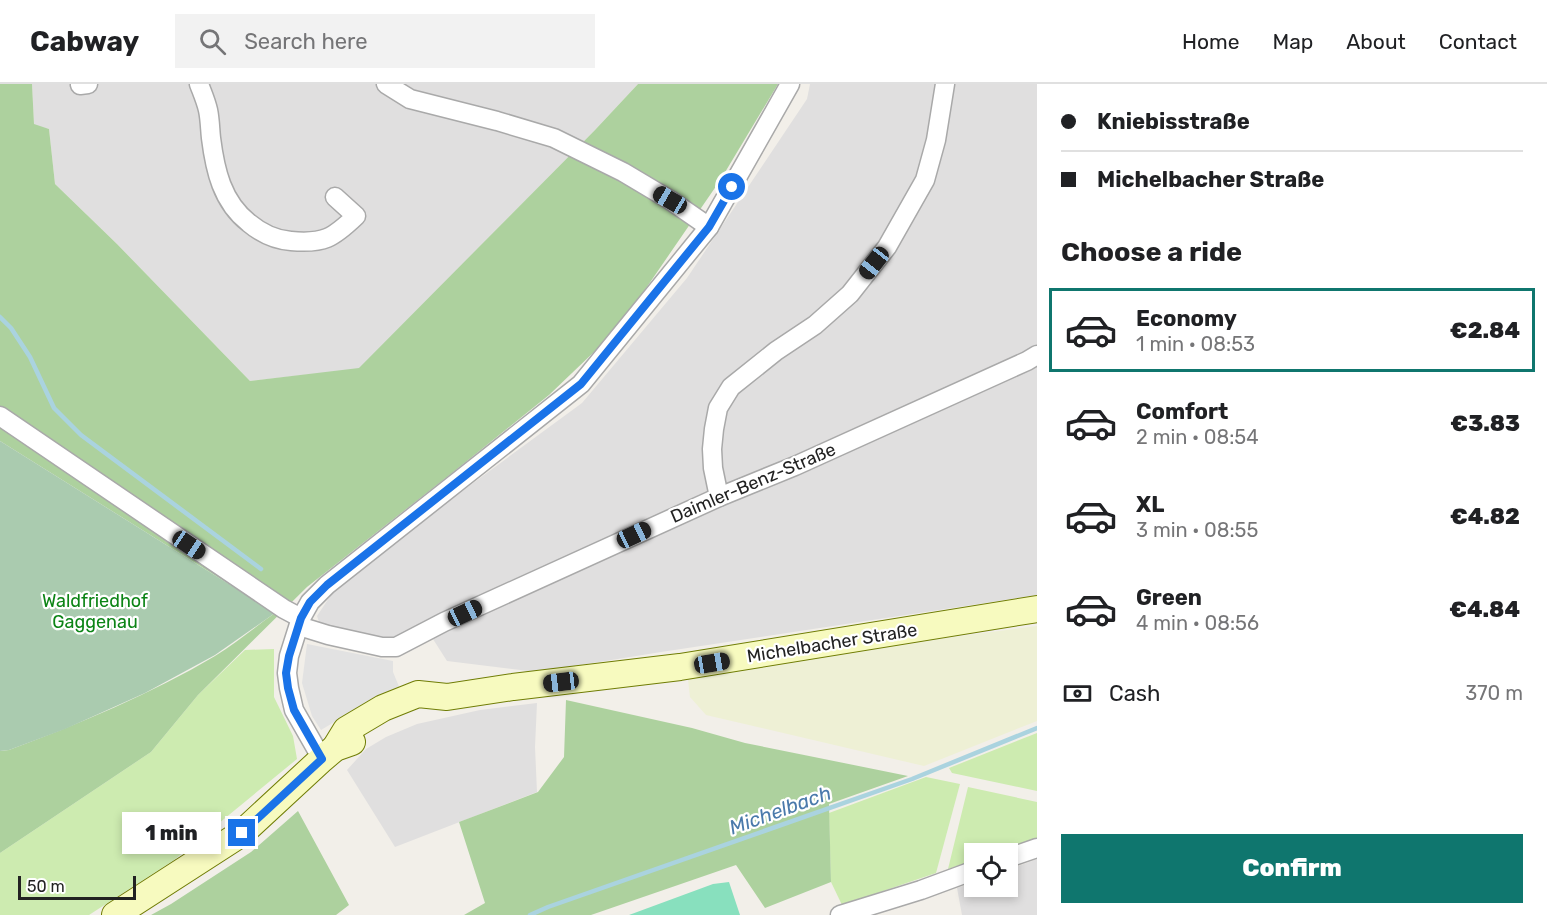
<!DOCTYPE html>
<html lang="en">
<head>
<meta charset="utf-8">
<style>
	:root { --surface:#fff; --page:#f2f2f2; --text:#202124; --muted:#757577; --line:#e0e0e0; --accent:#0f766e }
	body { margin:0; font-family:Rubik,sans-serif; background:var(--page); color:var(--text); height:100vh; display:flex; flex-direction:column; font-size:22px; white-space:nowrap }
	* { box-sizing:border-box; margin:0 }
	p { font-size:20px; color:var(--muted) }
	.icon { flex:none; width:33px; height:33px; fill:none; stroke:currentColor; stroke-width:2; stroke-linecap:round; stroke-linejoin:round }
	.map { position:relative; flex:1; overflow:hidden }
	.details { display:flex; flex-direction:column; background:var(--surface); width:510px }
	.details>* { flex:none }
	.banner { display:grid; align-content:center; height:132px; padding:0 24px; background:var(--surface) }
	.buttons { position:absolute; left:964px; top:759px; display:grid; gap:12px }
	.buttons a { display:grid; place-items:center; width:54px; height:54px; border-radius:0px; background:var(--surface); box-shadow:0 3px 9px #0003; font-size:30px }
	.scale { position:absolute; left:18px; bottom:15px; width:118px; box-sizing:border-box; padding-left:6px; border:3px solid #222; border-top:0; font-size:16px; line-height:21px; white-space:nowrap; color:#222; -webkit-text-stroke:4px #fff; paint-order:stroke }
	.end { position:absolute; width:27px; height:27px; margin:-14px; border:8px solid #1a73e8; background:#fff; box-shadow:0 0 0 3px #fff }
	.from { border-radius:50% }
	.bubble { position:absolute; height:42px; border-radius:0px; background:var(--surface); box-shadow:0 3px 9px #0003; font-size:20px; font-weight:800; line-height:42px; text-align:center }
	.car { position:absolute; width:18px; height:36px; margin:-18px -9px; border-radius:8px; box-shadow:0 0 4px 2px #0007; background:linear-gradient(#222 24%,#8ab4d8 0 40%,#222 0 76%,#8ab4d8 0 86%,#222 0) }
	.banner b { display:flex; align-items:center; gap:21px; height:57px; font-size:22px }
	.banner b+b { border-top:2px solid var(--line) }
	.banner i { width:15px; height:15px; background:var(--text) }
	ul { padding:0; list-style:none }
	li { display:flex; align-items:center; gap:18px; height:84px; margin:0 12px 9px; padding:0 12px; border:3px solid transparent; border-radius:0px }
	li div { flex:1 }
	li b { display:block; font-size:22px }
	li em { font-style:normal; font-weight:800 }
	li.selected { border-color:var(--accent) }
	li>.icon { width:54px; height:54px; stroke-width:1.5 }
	h2 { padding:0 24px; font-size:27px; line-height:72px }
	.pay { display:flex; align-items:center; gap:15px; height:66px; padding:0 24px; font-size:22px }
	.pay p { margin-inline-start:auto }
	.cta { display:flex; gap:12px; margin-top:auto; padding:12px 24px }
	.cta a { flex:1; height:69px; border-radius:0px; background:var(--accent); color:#fff; font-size:24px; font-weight:800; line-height:69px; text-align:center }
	header { display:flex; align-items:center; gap:36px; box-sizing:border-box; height:84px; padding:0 30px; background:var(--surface); border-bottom:2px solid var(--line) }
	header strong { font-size:28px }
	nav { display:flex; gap:33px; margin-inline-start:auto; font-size:21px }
	.search { width:420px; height:54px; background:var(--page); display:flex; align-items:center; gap:15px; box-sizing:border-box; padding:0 21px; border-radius:0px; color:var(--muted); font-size:22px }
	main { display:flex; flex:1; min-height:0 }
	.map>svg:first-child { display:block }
	.residential { fill:#e0dfdf }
	.farmland { fill:#eef0d5 }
	.grass { fill:#cdebb0 }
	.forest { fill:#add19e }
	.cemetery { fill:#aacbaf }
	.pitch { fill:#88e0be }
	.parking { fill:#e2e2e2 }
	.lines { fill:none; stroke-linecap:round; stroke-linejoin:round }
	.stream { stroke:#aad3df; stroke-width:4.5 }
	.street-casing { stroke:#a9a9a9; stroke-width:21 }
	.secondary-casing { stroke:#707d05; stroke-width:28 }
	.street { stroke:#fff; stroke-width:18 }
	.secondary { stroke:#f7fabf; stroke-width:26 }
	.route { stroke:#1a73e8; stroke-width:8 }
	.labels { text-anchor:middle; stroke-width:4.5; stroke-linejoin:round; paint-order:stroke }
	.street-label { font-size:18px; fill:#222; stroke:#fff }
	.park-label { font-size:18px; fill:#0c8416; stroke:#fff }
	.water-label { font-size:20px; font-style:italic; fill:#4a7aab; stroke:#fff }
</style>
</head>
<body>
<header>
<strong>Cabway</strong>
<div class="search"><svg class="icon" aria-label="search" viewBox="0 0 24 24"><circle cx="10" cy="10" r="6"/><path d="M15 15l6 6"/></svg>Search here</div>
<nav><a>Home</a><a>Map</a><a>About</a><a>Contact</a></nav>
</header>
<main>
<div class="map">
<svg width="1037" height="831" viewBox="0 0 1037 831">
	<rect width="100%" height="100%" fill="#f2efe9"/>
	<g class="residential">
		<polygon points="32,0 638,0 595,46 359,285 250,297 117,160 55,100 49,45 34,41"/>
		<polygon points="810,0 1037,0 1037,511 661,568 537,588 447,577 424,541 403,551 389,555 320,541 317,532 341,496 582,319 687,194 807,15"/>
		<polygon points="537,619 535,663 537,708 395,763 347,686 366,665 386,653 417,640 480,626"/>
		<polygon points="1037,775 1037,831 962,831 957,804 975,798 975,802 1008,802 1008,786"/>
	</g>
	<polygon class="farmland" points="1037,542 1037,637 924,682 706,631 690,613 688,595 892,561"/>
	<g class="grass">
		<polygon points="274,565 274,613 293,652 297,675 174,776 89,831 0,831 0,769 151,668 198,611 245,566"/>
		<polygon points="1037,649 1037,707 952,689 949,684"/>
		<polygon points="926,693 960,700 936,789 842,821 831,798 829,729"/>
		<polygon points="968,703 1037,718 1037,756 995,769 975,770 975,776 948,785"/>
	</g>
	<g class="forest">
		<path d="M0,0H32L34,40L49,45L55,100L117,160L250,297L359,284L595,46L638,0H778L721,95L618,245L549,311L452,389L307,503L198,611L151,668L0,769V667L9,666C79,640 151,610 215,572C236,559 255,543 275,529L0,357Z"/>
		<polygon points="566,616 692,644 745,659 908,692 829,720 831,798 765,824 736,781 591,831 464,831 485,819 459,738 538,708 564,673"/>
		<polygon points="298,727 349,821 336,831 151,831 171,820 251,768"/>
	</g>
	<polygon class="cemetery" points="0,357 275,529 215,571 145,609 65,645 9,666 0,667"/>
	<polygon class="pitch" points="729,798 740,831 629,831 713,800"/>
	<polygon class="parking" points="307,560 393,577 393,588 400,605 369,617 321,646 312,632 302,599"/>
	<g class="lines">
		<g class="stream">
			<polyline points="0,233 11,244 30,273 54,324 81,351 261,485"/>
			<polyline points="530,831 548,823 912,695 1037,644"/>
		</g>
		<defs>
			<g id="street">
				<path d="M199,0C202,8 206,17 208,26C210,35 210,45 211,54C215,86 222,118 249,139C261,149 276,156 291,157C324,160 333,154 356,132L335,113"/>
				<polyline points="386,0 410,15 497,37 554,54 623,88 670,116 709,143"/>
				<polyline points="80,1 88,0"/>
				<polyline points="0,332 284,525 301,534"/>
				<polyline points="719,413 713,384 712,365 714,345 718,324 731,303 776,267 815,241 850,210 887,163 925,96 936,56 945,0"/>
				<polyline points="299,542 328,551 382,563 396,563 444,538 719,413 795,382 1027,277 1037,271"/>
				<polyline points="322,675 294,626 289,604 287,589 289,572 301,534 310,518 327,501 581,300 709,143 790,0"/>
				<polyline points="1008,774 1037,764"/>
				<polyline points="840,831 921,806 975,786"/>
			</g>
			<g id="secondary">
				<polyline points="335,664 346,646 383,624 418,610 447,613 513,603 680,583 1037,525"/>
				<polyline points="115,831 242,749 322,675 335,664 352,658"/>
			</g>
		</defs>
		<use href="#street" class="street-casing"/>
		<use href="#secondary" class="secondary-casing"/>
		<use href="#street" class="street"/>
		<use href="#secondary" class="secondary"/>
	</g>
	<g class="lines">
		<polyline class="route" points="242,749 322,675 294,626 288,604 286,589 289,572 301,534 310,518 327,501 581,300 709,143 732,103"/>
	</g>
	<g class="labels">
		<g class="street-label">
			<text transform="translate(753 399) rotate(-23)" y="6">Daimler-Benz-Straße</text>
			<text transform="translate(832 559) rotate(-9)" y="6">Michelbacher Straße</text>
		</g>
		<g class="park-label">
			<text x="95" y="523">Waldfriedhof<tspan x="95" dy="21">Gaggenau</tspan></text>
		</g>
		<g class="water-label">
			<text transform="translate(780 726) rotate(-20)" y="7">Michelbach</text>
		</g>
	</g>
</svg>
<div class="buttons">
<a><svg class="icon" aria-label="locate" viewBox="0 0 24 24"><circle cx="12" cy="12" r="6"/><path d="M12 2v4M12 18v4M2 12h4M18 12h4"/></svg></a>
</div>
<div class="scale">50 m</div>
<i class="end from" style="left:732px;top:103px"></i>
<i class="end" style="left:242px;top:749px"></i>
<div class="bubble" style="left:122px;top:728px;width:99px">1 min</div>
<i class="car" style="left:670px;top:116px;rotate:300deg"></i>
<i class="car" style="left:874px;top:179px;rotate:218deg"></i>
<i class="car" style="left:634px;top:451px;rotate:65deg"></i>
<i class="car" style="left:189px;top:461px;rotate:124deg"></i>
<i class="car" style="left:465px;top:529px;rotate:65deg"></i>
<i class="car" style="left:712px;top:579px;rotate:81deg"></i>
<i class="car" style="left:561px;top:598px;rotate:263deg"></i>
</div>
<section class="details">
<div class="banner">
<b><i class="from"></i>Kniebisstraße</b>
<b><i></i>Michelbacher Straße</b>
</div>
<h2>Choose a ride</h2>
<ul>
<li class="selected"><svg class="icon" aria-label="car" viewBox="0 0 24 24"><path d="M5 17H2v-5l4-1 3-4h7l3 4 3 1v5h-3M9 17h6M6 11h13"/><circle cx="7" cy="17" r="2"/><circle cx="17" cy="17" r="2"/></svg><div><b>Economy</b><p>1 min · 08:53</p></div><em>€2.84</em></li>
<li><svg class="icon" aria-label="car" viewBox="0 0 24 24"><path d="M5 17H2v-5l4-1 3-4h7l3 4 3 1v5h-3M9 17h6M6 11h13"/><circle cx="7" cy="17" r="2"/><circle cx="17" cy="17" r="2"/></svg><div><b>Comfort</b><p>2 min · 08:54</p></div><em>€3.83</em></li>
<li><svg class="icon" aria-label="car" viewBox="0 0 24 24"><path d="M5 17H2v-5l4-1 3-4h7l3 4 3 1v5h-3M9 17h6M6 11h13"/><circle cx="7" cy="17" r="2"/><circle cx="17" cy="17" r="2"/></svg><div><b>XL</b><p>3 min · 08:55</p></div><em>€4.82</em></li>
<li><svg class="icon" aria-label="car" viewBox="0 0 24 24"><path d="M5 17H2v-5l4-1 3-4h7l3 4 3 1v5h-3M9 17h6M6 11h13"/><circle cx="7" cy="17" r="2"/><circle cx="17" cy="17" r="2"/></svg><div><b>Green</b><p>4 min · 08:56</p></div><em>€4.84</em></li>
</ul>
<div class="pay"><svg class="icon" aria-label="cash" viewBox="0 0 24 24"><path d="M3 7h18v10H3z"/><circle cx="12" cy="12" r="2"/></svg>Cash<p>370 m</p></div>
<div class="cta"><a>Confirm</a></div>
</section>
</main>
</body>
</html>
